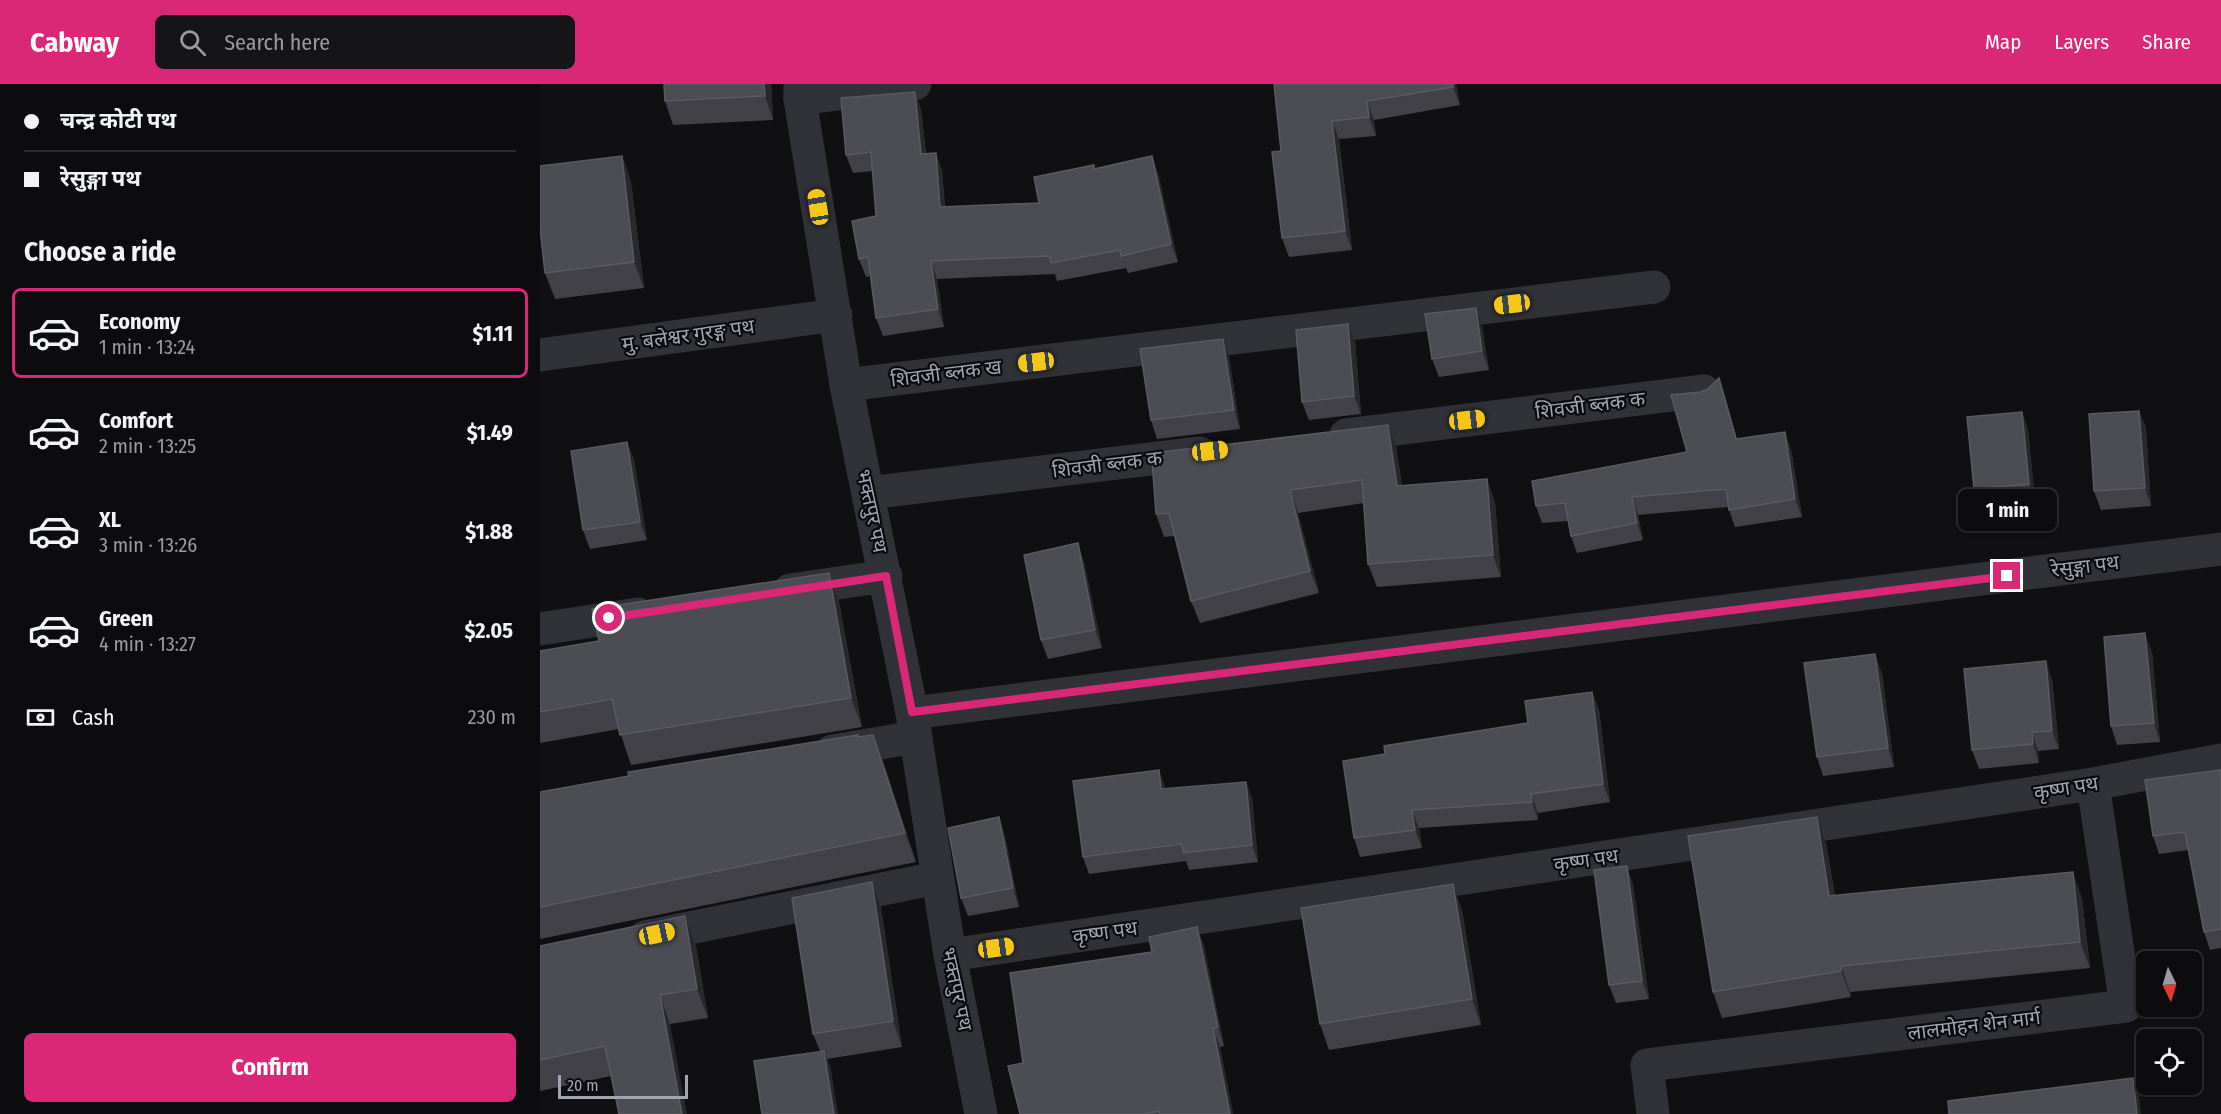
<!DOCTYPE html>
<html lang="en">
<head>
<meta charset="utf-8">
<style>
	:root { --surface:#0c0c0e; --page:#151517; --text:#f1f3f6; --muted:#9a9b9e; --line:#2c2c2e; --accent:#db2777 }
	body { margin:0; font-family:"Fira Sans Condensed","Noto Sans Devanagari",sans-serif; background:var(--page); color:var(--text); height:100vh; display:flex; flex-direction:column; font-size:22px; white-space:nowrap }
	* { box-sizing:border-box; margin:0 }
	p { font-size:20px; color:var(--muted) }
	.icon { flex:none; width:33px; height:33px; fill:none; stroke:currentColor; stroke-width:2; stroke-linecap:round; stroke-linejoin:round }
	.map { position:relative; flex:1; overflow:hidden }
	.drawer { display:flex; flex-direction:column; background:var(--surface); width:540px }
	.drawer>* { flex:none }
	.guide { display:grid; align-content:center; height:132px; padding:0 24px; background:var(--surface) }
	.needle { width:39px; rotate:175deg }
	.fabs { position:absolute; left:1596px; top:867px; display:grid; gap:12px }
	.fabs a { display:grid; place-items:center; width:66px; height:66px; border-radius:9px; background:var(--surface); box-shadow:0 2px 4px #0004,0 0 0 2px var(--line); font-size:30px }
	.scale { position:absolute; left:18px; bottom:15px; width:130px; box-sizing:border-box; padding-left:6px; border:3px solid #a1a5b3; border-top:0; font-size:16px; line-height:21px; white-space:nowrap; color:#a1a5b3; -webkit-text-stroke:4px #0b0b0d; paint-order:stroke }
	.end { position:absolute; width:27px; height:27px; margin:-14px; border:8px solid #db2777; background:#fff; box-shadow:0 0 0 3px #fff }
	.from { border-radius:50% }
	.bubble { position:absolute; height:42px; border-radius:9px; background:var(--surface); box-shadow:0 2px 4px #0004,0 0 0 2px var(--line); font-size:20px; font-weight:700; line-height:42px; text-align:center }
	.car { position:absolute; width:18px; height:36px; margin:-18px -9px; border-radius:8px; box-shadow:0 0 4px 2px #0007; background:linear-gradient(#f5c518 24%,#345 0 40%,#f5c518 0 76%,#345 0 86%,#f5c518 0) }
	.guide b { display:flex; align-items:center; gap:21px; height:57px; font-size:22px }
	.guide b+b { border-top:2px solid var(--line) }
	.guide i { width:15px; height:15px; background:var(--text) }
	ul { padding:0; list-style:none }
	li { display:flex; align-items:center; gap:18px; height:90px; margin:0 12px 9px; padding:0 12px; border:3px solid transparent; border-radius:9px }
	li div { flex:1 }
	li b { display:block; font-size:22px }
	li em { font-style:normal; font-weight:700 }
	li.on { border-color:var(--accent) }
	li>.icon { width:54px; height:54px; stroke-width:1.5 }
	h2 { padding:0 24px; font-size:27px; line-height:72px }
	.pay { display:flex; align-items:center; gap:15px; height:66px; padding:0 24px; font-size:22px }
	.pay p { margin-inline-start:auto }
	.action { display:flex; gap:12px; margin-top:auto; padding:12px 24px }
	.action a { flex:1; height:69px; border-radius:9px; background:var(--accent); color:#fff; font-size:24px; font-weight:700; line-height:69px; text-align:center }
	header { display:flex; align-items:center; gap:36px; box-sizing:border-box; height:84px; padding:0 30px; background:var(--accent); color:#fff }
	header strong { font-size:28px }
	nav { display:flex; gap:33px; margin-inline-start:auto; font-size:21px }
	.search { width:420px; height:54px; background:var(--page); display:flex; align-items:center; gap:15px; box-sizing:border-box; padding:0 21px; border-radius:9px; color:var(--muted); font-size:22px }
	main { display:flex; flex:1; min-height:0 }
	.map>svg:first-child { display:block }
	.lines { fill:none; stroke-linecap:round; stroke-linejoin:round }
	.street { stroke:#313237; stroke-width:33 }
	.wall { fill:#414147 }
	.shaded-wall { fill:#29292d }
	.building { fill:#4c4c53; stroke:#595a62; stroke-width:1.5 }
	.route { stroke:#db2777; stroke-width:8 }
	.labels { text-anchor:middle; stroke-width:4.5; stroke-linejoin:round; paint-order:stroke }
	.street-label { font-size:20px; fill:#a1a5b3; stroke:#0b0b0d }
</style>
</head>
<body>
<header>
<strong>Cabway</strong>
<div class="search"><svg class="icon" aria-label="search" viewBox="0 0 24 24"><circle cx="10" cy="10" r="6"/><path d="M15 15l6 6"/></svg>Search here</div>
<nav><a>Map</a><a>Layers</a><a>Share</a></nav>
</header>
<main>
<section class="drawer">
<div class="guide">
<b><i class="from"></i>चन्द्र कोटी पथ</b>
<b><i></i>रेसुङ्गा पथ</b>
</div>
<h2>Choose a ride</h2>
<ul>
<li class="on"><svg class="icon" aria-label="car" viewBox="0 0 24 24"><path d="M5 17H2v-5l4-1 3-4h7l3 4 3 1v5h-3M9 17h6M6 11h13"/><circle cx="7" cy="17" r="2"/><circle cx="17" cy="17" r="2"/></svg><div><b>Economy</b><p>1 min · 13:24</p></div><em>$1.11</em></li>
<li><svg class="icon" aria-label="car" viewBox="0 0 24 24"><path d="M5 17H2v-5l4-1 3-4h7l3 4 3 1v5h-3M9 17h6M6 11h13"/><circle cx="7" cy="17" r="2"/><circle cx="17" cy="17" r="2"/></svg><div><b>Comfort</b><p>2 min · 13:25</p></div><em>$1.49</em></li>
<li><svg class="icon" aria-label="car" viewBox="0 0 24 24"><path d="M5 17H2v-5l4-1 3-4h7l3 4 3 1v5h-3M9 17h6M6 11h13"/><circle cx="7" cy="17" r="2"/><circle cx="17" cy="17" r="2"/></svg><div><b>XL</b><p>3 min · 13:26</p></div><em>$1.88</em></li>
<li><svg class="icon" aria-label="car" viewBox="0 0 24 24"><path d="M5 17H2v-5l4-1 3-4h7l3 4 3 1v5h-3M9 17h6M6 11h13"/><circle cx="7" cy="17" r="2"/><circle cx="17" cy="17" r="2"/></svg><div><b>Green</b><p>4 min · 13:27</p></div><em>$2.05</em></li>
</ul>
<div class="pay"><svg class="icon" aria-label="cash" viewBox="0 0 24 24"><path d="M3 7h18v10H3z"/><circle cx="12" cy="12" r="2"/></svg>Cash<p>230 m</p></div>
<div class="action"><a>Confirm</a></div>
</section>
<div class="map">
<svg width="1681" height="1030" viewBox="0 0 1681 1030">
	<rect width="100%" height="100%" fill="#101012"/>
	<g class="lines">
		<g class="street">
			<polyline points="260,0 260,15 306,301 372,629 410,871 441,1030"/>
			<polyline points="260,15 375,0"/>
			<polyline points="0,271 296,231"/>
			<polyline points="306,301 1114,203"/>
			<polyline points="806,351 1164,307"/>
			<polyline points="328,409 660,369"/>
			<polyline points="250,506 346,492"/>
			<polyline points="0,545 98,530"/>
			<polyline points="372,629 1681,465"/>
			<polyline points="292,667 376,653"/>
			<polyline points="105,853 397,794"/>
			<polyline points="410,871 1553,700 1681,676"/>
			<polyline points="1113,1030 1107,981 1586,922 1553,700"/>
		</g>
	</g>
	<g class="wall">
		<polygon points="124,0 231,0 233,36 133,41 125,17"/>
		<polygon points="734,0 916,0 920,21 834,36 836,52 799,55 812,166 749,173 742,154 741,67"/>
		<polygon points="375,8 381,26 386,70 396,69 402,87 405,123 499,119 555,85 618,89 638,178 588,189 586,184 517,197 515,190 397,195 404,243 343,252 336,234 330,192 326,193 319,175 336,132 333,87 313,89 306,71"/>
		<polygon points="82,72 91,98 104,204 15,215 5,189"/>
		<polygon points="942,243 949,286 899,293 892,275"/>
		<polygon points="815,258 821,330 769,336 762,318"/>
		<polygon points="689,273 700,345 617,355 611,336"/>
		<polygon points="1185,312 1197,355 1251,365 1262,433 1195,443 1188,423 1098,431 1103,456 1037,469 1031,452 1028,437 1002,439 996,422 1147,368"/>
		<polygon points="1599,327 1606,345 1611,422 1561,426 1554,407"/>
		<polygon points="1482,328 1488,346 1495,418 1441,424 1434,405"/>
		<polygon points="87,358 94,376 107,456 50,465 43,446"/>
		<polygon points="856,363 862,402 955,418 961,493 837,503 828,480 824,419 758,429 779,509 660,539 651,517 635,452 624,453 616,430"/>
		<polygon points="544,478 562,564 508,575 501,556"/>
		<polygon points="289,489 299,518 322,643 91,681 79,645 0,659 0,567 59,557"/>
		<polygon points="1612,568 1620,658 1577,661 1571,642"/>
		<polygon points="1342,589 1354,683 1283,692 1277,673"/>
		<polygon points="1512,595 1519,665 1498,667 1499,679 1439,685 1432,666"/>
		<polygon points="1052,608 1059,626 1070,718 998,729 998,736 879,744 882,764 820,773 814,754 845,670 988,639"/>
		<polygon points="333,651 344,680 376,778 0,855 0,708"/>
		<polygon points="1681,686 1681,864 1670,866 1664,848 1648,766 1619,770 1613,752"/>
		<polygon points="625,705 712,714 718,778 649,786 646,777 549,790 543,773"/>
		<polygon points="465,752 479,823 428,832 421,814"/>
		<polygon points="1286,759 1295,812 1542,814 1550,884 1310,908 1311,913 1182,934 1173,908"/>
		<polygon points="1093,800 1109,915 1076,919 1069,901"/>
		<polygon points="341,824 362,963 287,975 291,985 280,967 273,950"/>
		<polygon points="922,826 941,941 789,966 780,940"/>
		<polygon points="657,843 664,862 684,962 680,963 693,1030 480,1030 483,979 612,868"/>
		<polygon points="0,862 156,862 168,934 130,940 71,992 0,1007"/>
	</g>
	<g class="shaded-wall">
		<polygon points="224,0 231,0 233,36 225,12"/>
		<polygon points="913,0 916,0 920,21 913,3"/>
		<polygon points="375,8 381,26 388,88 381,70"/>
		<polygon points="827,17 834,36 836,52 829,33"/>
		<polygon points="792,37 799,55 812,166 805,147"/>
		<polygon points="396,69 402,87 406,141 400,123"/>
		<polygon points="82,72 91,98 104,204 94,178"/>
		<polygon points="612,72 618,89 638,178 631,160"/>
		<polygon points="391,177 397,195 404,243 398,225"/>
		<polygon points="936,224 942,243 949,286 942,267"/>
		<polygon points="808,240 815,258 821,330 814,312"/>
		<polygon points="683,255 689,273 700,345 694,326"/>
		<polygon points="1179,294 1185,312 1202,373 1196,355"/>
		<polygon points="1599,327 1606,345 1611,422 1605,404"/>
		<polygon points="1482,328 1488,346 1495,418 1489,400"/>
		<polygon points="848,341 856,363 865,425 857,402"/>
		<polygon points="1245,348 1251,365 1262,433 1255,415"/>
		<polygon points="87,358 94,376 107,456 100,438"/>
		<polygon points="947,395 955,418 961,493 953,471"/>
		<polygon points="750,406 758,429 779,509 770,487"/>
		<polygon points="1092,413 1098,431 1103,456 1097,439"/>
		<polygon points="538,459 544,478 562,564 555,546"/>
		<polygon points="289,489 299,518 322,643 311,614"/>
		<polygon points="1605,549 1612,568 1620,658 1614,639"/>
		<polygon points="1335,570 1342,589 1354,683 1348,664"/>
		<polygon points="1506,577 1512,595 1519,665 1512,647"/>
		<polygon points="1052,608 1059,626 1070,718 1063,700"/>
		<polygon points="1492,648 1498,667 1499,679 1493,660"/>
		<polygon points="333,651 344,680 376,778 365,749"/>
		<polygon points="619,686 625,703 628,722 621,705"/>
		<polygon points="706,698 712,714 718,778 712,761"/>
		<polygon points="991,710 998,729 998,736 992,718"/>
		<polygon points="872,726 879,744 882,764 875,746"/>
		<polygon points="459,733 465,752 479,823 473,804"/>
		<polygon points="1277,733 1286,759 1299,838 1289,812"/>
		<polygon points="1087,782 1093,800 1109,915 1102,897"/>
		<polygon points="1533,788 1542,814 1550,884 1540,858"/>
		<polygon points="332,798 341,824 362,963 353,937"/>
		<polygon points="913,800 922,826 941,941 932,915"/>
		<polygon points="145,832 156,862 168,934 157,905"/>
		<polygon points="657,843 664,862 684,962 678,943"/>
		<polygon points="1301,882 1310,908 1311,913 1301,887"/>
		<polygon points="120,911 130,940 147,1030 142,1030"/>
		<polygon points="673,944 680,963 693,1030 690,1030"/>
		<polygon points="284,967 291,985 298,1030 294,1030"/>
		<polygon points="1593,994 1599,1012 1601,1030 1597,1030"/>
	</g>
	<g class="building">
		<polygon points="124,0 224,0 225,12 125,17"/>
		<polygon points="734,0 913,0 913,3 827,17 829,33 792,37 805,147 742,154 732,68 741,67"/>
		<polygon points="375,8 381,70 396,69 400,123 499,119 494,93 554,81 554,85 612,72 631,160 581,172 580,166 511,179 509,172 391,177 398,225 336,234 328,173 319,175 312,137 336,132 331,68 306,71 301,14"/>
		<polygon points="82,72 94,178 5,189 0,144 0,82"/>
		<polygon points="936,224 942,267 892,275 885,230"/>
		<polygon points="808,240 814,312 762,318 756,246"/>
		<polygon points="683,255 694,326 611,336 600,265"/>
		<polygon points="1179,294 1196,355 1245,348 1255,415 1189,426 1186,405 1092,413 1097,439 1031,452 1025,419 996,422 992,397 1147,368 1131,311 1160,308 1168,305"/>
		<polygon points="1599,327 1605,404 1554,407 1549,330"/>
		<polygon points="1482,328 1489,400 1434,405 1427,333"/>
		<polygon points="848,341 857,402 947,395 953,471 828,480 822,396 750,406 770,487 651,517 629,429 616,430 612,376 615,375 614,369"/>
		<polygon points="87,358 100,438 43,446 31,367"/>
		<polygon points="538,459 555,546 501,556 484,471"/>
		<polygon points="289,489 311,614 80,651 72,615 0,628 0,567 59,557 52,525"/>
		<polygon points="1605,549 1614,639 1571,642 1564,553"/>
		<polygon points="1335,570 1348,664 1277,673 1264,579"/>
		<polygon points="1506,577 1512,647 1492,648 1493,660 1432,666 1424,585"/>
		<polygon points="1052,608 1063,700 991,710 992,718 872,726 875,746 814,754 803,677 845,670 844,662 988,639 985,617"/>
		<polygon points="318,651 318,653 333,651 365,749 0,823 0,708 89,692 88,688"/>
		<polygon points="619,686 621,705 706,698 712,761 643,769 642,760 543,773 533,697"/>
		<polygon points="1681,686 1681,845 1664,848 1645,748 1613,752 1605,696"/>
		<polygon points="459,733 473,804 421,814 408,744"/>
		<polygon points="1277,733 1289,812 1533,788 1540,858 1301,882 1301,887 1173,908 1148,752"/>
		<polygon points="1087,782 1102,897 1069,901 1054,786"/>
		<polygon points="332,798 353,937 273,950 252,814"/>
		<polygon points="913,800 932,915 780,940 761,824"/>
		<polygon points="145,832 157,905 120,911 142,1030 79,1030 65,962 0,976 0,862"/>
		<polygon points="657,843 678,943 673,944 690,1030 620,1030 619,1027 604,1030 480,1030 468,982 483,979 470,889 612,868 609,853"/>
		<polygon points="284,967 294,1030 222,1030 214,977"/>
		<polygon points="1593,994 1597,1030 1409,1030 1408,1017"/>
	</g>
	<g class="lines">
		<polyline class="route" points="69,534 346,492 372,628 1467,492"/>
	</g>
	<g class="labels">
		<g class="street-label">
			<text transform="translate(148 251) rotate(-8)" y="7">मु. बलेश्वर गुरङ्ग पथ</text>
			<text transform="translate(406 289) rotate(-7)" y="7">शिवजी ब्लक ख</text>
			<text transform="translate(1050 321) rotate(-7)" y="7">शिवजी ब्लक क</text>
			<text transform="translate(567 380) rotate(-7)" y="7">शिवजी ब्लक क</text>
			<text transform="translate(332 427) rotate(78)" y="7">भक्तपुर पथ</text>
			<text transform="translate(1545 482) rotate(-7)" y="7">रेसुङ्गा पथ</text>
			<text transform="translate(1526 704) rotate(-9)" y="7">कृष्ण पथ</text>
			<text transform="translate(1046 776) rotate(-8)" y="7">कृष्ण पथ</text>
			<text transform="translate(565 848) rotate(-8)" y="7">कृष्ण पथ</text>
			<text transform="translate(417 905) rotate(78)" y="7">भक्तपुर पथ</text>
			<text transform="translate(1434 941) rotate(-7)" y="7">लालमोहन शेन मार्ग</text>
		</g>
	</g>
</svg>
<div class="fabs">
<a><svg class="needle" viewBox="-14 -14 28 28"><path d="M0-13l5 13h-10z" fill="#e53935"/><path d="M0 13l5-13h-10z" fill="#9a9b9e"/></svg></a>
<a><svg class="icon" aria-label="locate" viewBox="0 0 24 24"><circle cx="12" cy="12" r="6"/><path d="M12 2v4M12 18v4M2 12h4M18 12h4"/></svg></a>
</div>
<div class="scale">20 m</div>
<i class="end from" style="left:69px;top:534px"></i>
<i class="end" style="left:1467px;top:492px"></i>
<div class="bubble" style="left:1418px;top:405px;width:99px">1 min</div>
<i class="car" style="left:278px;top:123px;rotate:351deg"></i>
<i class="car" style="left:972px;top:220px;rotate:263deg"></i>
<i class="car" style="left:496px;top:278px;rotate:263deg"></i>
<i class="car" style="left:927px;top:336px;rotate:83deg"></i>
<i class="car" style="left:670px;top:367px;rotate:83deg"></i>
<i class="car" style="left:117px;top:850px;rotate:78deg"></i>
<i class="car" style="left:456px;top:864px;rotate:82deg"></i>
</div>
</main>
</body>
</html>
